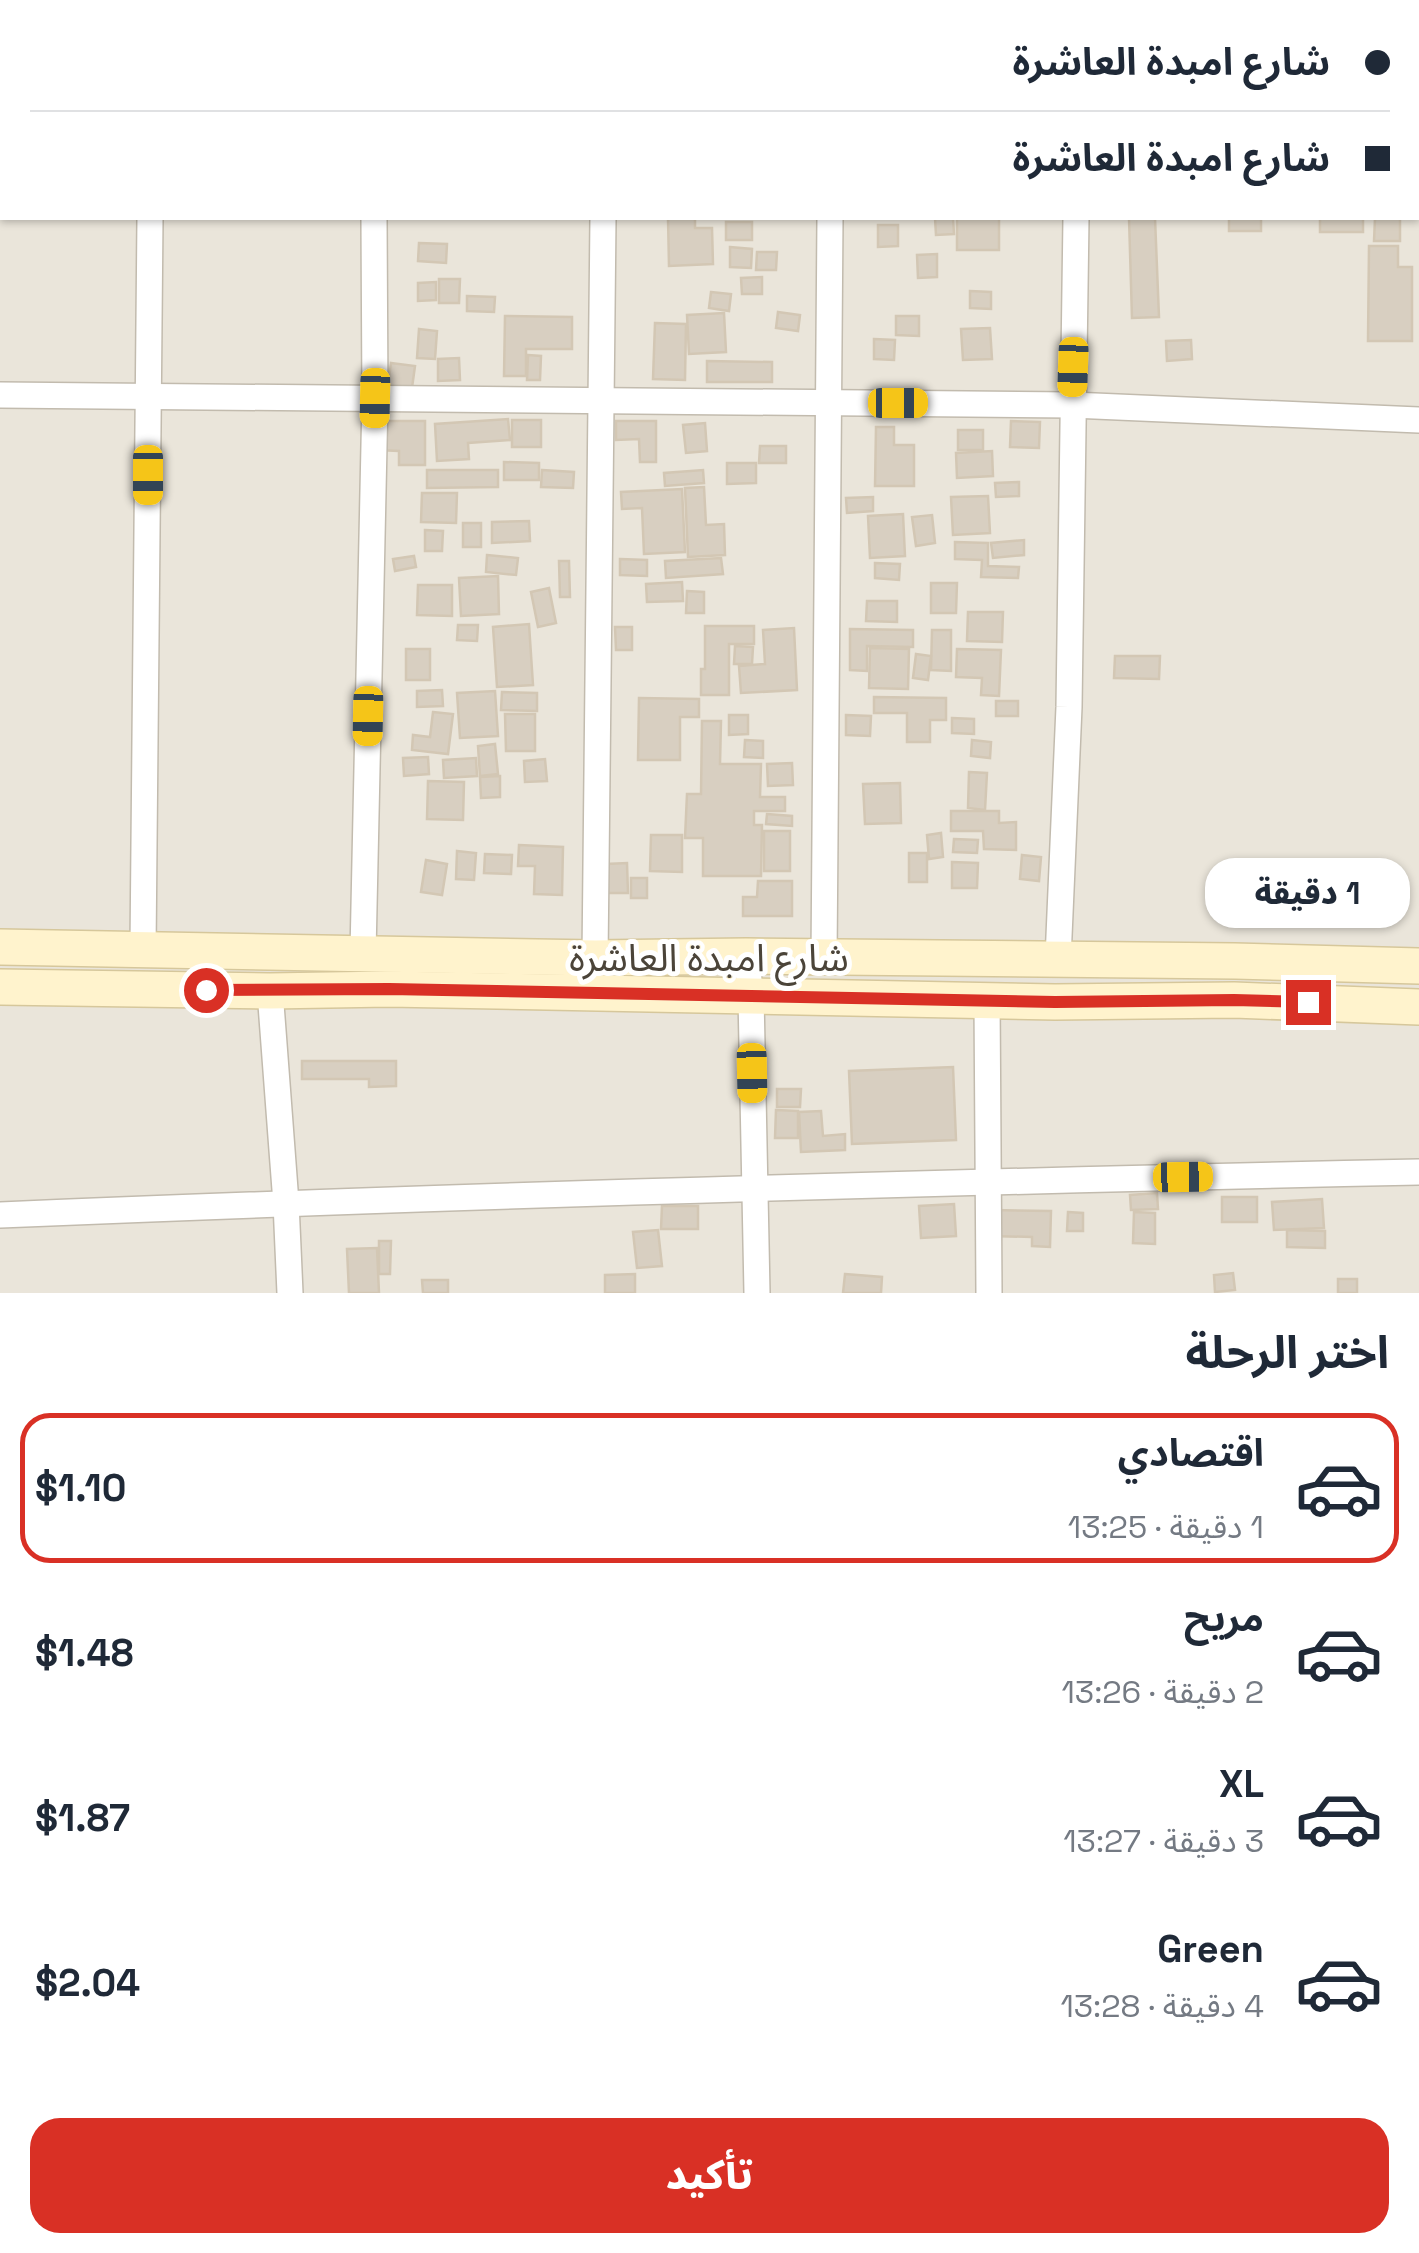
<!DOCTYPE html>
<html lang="ar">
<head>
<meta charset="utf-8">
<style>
	:root { --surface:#fff; --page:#f2f2f3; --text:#1f2937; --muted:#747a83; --line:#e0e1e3; --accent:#d93025 }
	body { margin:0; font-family:"Space Grotesk","Noto Sans Arabic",sans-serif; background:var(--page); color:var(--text); direction:rtl; height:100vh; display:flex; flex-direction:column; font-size:38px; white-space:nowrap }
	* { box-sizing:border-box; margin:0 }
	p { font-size:32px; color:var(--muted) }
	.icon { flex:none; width:55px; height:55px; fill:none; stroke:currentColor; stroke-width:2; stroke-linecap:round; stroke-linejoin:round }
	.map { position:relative; height:1293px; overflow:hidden; direction:ltr }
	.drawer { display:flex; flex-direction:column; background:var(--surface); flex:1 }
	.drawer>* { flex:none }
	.banner { position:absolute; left:0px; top:0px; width:1420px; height:220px; box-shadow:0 2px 8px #0004; direction:rtl; display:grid; align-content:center; height:220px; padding:0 30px; background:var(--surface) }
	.end { position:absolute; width:45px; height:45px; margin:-22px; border:12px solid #d93025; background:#fff; box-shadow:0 0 0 5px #fff }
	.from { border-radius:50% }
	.bubble { position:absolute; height:70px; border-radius:30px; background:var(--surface); box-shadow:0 2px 8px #0004; font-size:32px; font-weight:800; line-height:70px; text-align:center; direction:rtl }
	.car { position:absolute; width:30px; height:60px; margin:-30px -15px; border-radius:12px; box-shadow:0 0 8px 2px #0007; background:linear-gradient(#f5c518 24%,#345 0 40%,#f5c518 0 76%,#345 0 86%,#f5c518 0) }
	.banner b { display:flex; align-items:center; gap:35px; height:95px; font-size:38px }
	.banner b+b { border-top:2px solid var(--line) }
	.banner i { width:25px; height:25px; background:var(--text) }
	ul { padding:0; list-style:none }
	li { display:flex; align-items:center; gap:30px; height:150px; margin:0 20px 15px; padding:0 10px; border:5px solid transparent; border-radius:30px }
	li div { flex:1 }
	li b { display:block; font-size:38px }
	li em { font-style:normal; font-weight:800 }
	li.current { border-color:var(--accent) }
	li>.icon { width:90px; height:90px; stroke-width:1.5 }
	h2 { padding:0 30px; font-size:45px; line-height:120px }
	.cta { display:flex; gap:20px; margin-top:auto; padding:20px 30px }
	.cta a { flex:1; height:115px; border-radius:30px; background:var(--accent); color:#fff; font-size:40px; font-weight:800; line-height:115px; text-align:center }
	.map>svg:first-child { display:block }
	.residential { fill:#eae5da; fill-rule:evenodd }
	.building { fill:#d8cfc1; stroke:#d3c7b4; stroke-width:2.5 }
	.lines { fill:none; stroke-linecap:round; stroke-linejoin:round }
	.minor-casing { stroke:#c2bbae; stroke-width:28 }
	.secondary-casing { stroke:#d6c79b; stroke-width:38 }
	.minor { stroke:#fff; stroke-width:25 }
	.secondary { stroke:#fff3cd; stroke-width:35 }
	.route { stroke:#d93025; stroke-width:12 }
	.labels { text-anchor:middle; stroke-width:10; stroke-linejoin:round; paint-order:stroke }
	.street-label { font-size:38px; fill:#4b4439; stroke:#fff }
</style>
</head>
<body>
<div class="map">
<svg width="1419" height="1293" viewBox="0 0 1419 1293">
	<rect width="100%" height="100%" fill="#f6f3ec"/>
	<path class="residential" d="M0,0H1419V1293H0ZM2,2H1418V218H2Z"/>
	<g class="building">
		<polygon points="668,218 695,218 695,228 712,228 713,264 669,266"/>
		<polygon points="935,218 953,218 954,234 936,235"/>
		<rect x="957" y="218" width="42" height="32"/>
		<polygon points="1129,218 1155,218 1159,317 1132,318"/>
		<rect x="1229" y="218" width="32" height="13"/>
		<rect x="1320" y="218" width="43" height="14"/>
		<polygon points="1375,218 1400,218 1400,241 1374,241"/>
		<rect x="726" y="222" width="26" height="18"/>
		<polygon points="878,225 898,225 898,246 878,247"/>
		<polygon points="419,243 447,244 446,263 418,261"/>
		<polygon points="1369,246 1398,246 1398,267 1412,267 1412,341 1368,341"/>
		<polygon points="730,247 752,249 751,268 730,267"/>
		<polygon points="757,252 777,252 776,270 756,270"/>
		<polygon points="937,254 937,277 918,278 917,255"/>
		<polygon points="762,277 762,294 742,294 741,278"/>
		<polygon points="439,279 460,279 459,303 439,303"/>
		<polygon points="436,282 436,300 418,301 418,283"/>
		<polygon points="970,291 991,292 991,309 970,308"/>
		<polygon points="711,292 731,294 729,311 709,308"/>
		<polygon points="467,296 495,297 494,312 467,311"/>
		<polygon points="778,312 800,315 798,331 776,328"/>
		<polygon points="724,313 726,352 689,354 687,315"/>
		<polygon points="505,316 572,317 572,349 526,349 526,376 504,376"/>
		<polygon points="896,316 919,316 919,336 896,335"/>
		<polygon points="655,323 686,324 685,380 653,379"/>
		<polygon points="990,328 992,359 963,360 961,329"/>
		<polygon points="419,329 437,331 435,359 417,358"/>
		<polygon points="874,339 895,340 894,360 874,359"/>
		<polygon points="1191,340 1192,359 1167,361 1166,341"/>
		<polygon points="528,355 541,356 540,380 527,380"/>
		<polygon points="459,358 460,380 438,381 438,359"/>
		<polygon points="707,361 772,362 772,382 707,382"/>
		<polygon points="391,363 415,366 411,395 387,392"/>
		<polygon points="508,419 510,440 468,443 469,459 437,461 435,424"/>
		<rect x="512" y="420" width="29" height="27"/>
		<polygon points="379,421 425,421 425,465 399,465 399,451 378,450"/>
		<polygon points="616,421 656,421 656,462 640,462 639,439 616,440"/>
		<polygon points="1011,421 1040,422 1039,448 1010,447"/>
		<polygon points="705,423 707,451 686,453 683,425"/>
		<polygon points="876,427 894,427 894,445 914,445 914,486 875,486"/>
		<rect x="958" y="430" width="25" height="20"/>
		<polygon points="760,446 786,446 786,463 759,463"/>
		<polygon points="992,451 993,476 957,478 956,453"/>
		<polygon points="504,462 539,463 539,480 504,480"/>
		<polygon points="727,463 756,463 756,483 727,484"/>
		<polygon points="427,470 498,470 498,487 427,488"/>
		<polygon points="542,470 574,472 573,488 541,487"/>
		<polygon points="703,470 704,483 665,486 664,473"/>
		<polygon points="1019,482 1019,496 996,497 995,483"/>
		<polygon points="704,487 706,525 724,524 725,555 688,557 685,488"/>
		<polygon points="682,489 685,552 644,554 642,508 622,509 621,492"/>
		<polygon points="422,493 457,493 456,523 421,522"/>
		<polygon points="988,496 990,533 953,535 951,497"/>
		<polygon points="873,497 873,511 847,513 846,498"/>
		<polygon points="903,514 905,556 870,558 868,516"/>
		<polygon points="932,515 935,543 916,546 912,517"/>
		<polygon points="529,521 530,541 492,543 492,522"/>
		<rect x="463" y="523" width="18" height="24"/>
		<polygon points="425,530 443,531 442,551 425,551"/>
		<polygon points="1024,540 1024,555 993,558 991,543"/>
		<polygon points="955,542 988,543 988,566 1019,567 1018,578 981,577 982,560 955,559"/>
		<polygon points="487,555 518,558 516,575 486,572"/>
		<polygon points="414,556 416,567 395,571 393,559"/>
		<polygon points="721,558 723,574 666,578 665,561"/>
		<polygon points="620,559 647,560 647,576 620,575"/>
		<polygon points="559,561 569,561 570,597 560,597"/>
		<polygon points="875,563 900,564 899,580 875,578"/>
		<polygon points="498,576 499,614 461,616 459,578"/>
		<polygon points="682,582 683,601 647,602 646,584"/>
		<polygon points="931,583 957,583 956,613 931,613"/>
		<polygon points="418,585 452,585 452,616 417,615"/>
		<polygon points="549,588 556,623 538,627 531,592"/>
		<polygon points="687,591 704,592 704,613 686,613"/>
		<polygon points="867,601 897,601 897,622 866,621"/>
		<polygon points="968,612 1003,612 1002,642 967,641"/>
		<polygon points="529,624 533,685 497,687 493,627"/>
		<polygon points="458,625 478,625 477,641 457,640"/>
		<polygon points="705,626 754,626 754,644 729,644 729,695 701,695 701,669 705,669"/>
		<polygon points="615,627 632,627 632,650 616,650"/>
		<polygon points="794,628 797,690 741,693 739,666 765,664 763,630"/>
		<polygon points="850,629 913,630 913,647 867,646 867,671 850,670"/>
		<polygon points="932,630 951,630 951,671 931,670"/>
		<polygon points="735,646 753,647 752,664 734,664"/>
		<polygon points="870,648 909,649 908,689 869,688"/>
		<rect x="406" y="649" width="24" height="31"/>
		<polygon points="957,649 1001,650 999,696 981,695 982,678 956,677"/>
		<polygon points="916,654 931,656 928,680 913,678"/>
		<polygon points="1115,656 1160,656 1159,679 1114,678"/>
		<polygon points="442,690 443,706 417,707 417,691"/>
		<polygon points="495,691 498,736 460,738 457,693"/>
		<polygon points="502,692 537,693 537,711 501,710"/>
		<polygon points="874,697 946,698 946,720 930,720 930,742 907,742 907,713 874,713"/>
		<polygon points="639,698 699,699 699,717 680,717 680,760 638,760"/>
		<rect x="996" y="701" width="22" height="15"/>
		<polygon points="433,712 453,714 448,754 412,750 413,735 430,737"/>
		<polygon points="505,714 535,714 535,751 506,751"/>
		<polygon points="729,715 748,715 748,734 729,735"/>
		<polygon points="846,715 871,716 870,736 846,735"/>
		<polygon points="952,718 974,719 974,734 952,733"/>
		<polygon points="702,721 721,721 720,764 761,764 760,797 785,797 785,811 754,811 754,825 762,825 761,876 703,876 703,838 685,838 687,794 701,794"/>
		<polygon points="745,740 763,741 763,758 744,757"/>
		<polygon points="972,740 991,742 990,758 971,756"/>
		<polygon points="495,744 498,774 480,776 478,746"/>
		<polygon points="428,757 429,774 404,776 403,758"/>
		<polygon points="476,758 477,776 444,778 443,760"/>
		<polygon points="545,759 547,781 525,782 524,761"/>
		<polygon points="792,763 793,785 768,786 767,764"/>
		<polygon points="969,772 987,773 985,810 968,808"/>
		<polygon points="500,776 500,797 481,798 480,777"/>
		<polygon points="428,781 464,782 463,820 427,819"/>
		<polygon points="900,783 901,823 865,824 863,784"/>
		<polygon points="951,811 999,811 999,823 1016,822 1016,850 984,849 983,831 951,831"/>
		<polygon points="767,814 792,816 792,826 766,824"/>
		<rect x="764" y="831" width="26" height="40"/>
		<polygon points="941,833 943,857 929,859 927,835"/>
		<polygon points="651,835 682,835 682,872 650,871"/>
		<polygon points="954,839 978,840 977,853 953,852"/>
		<polygon points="519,845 563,847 562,895 534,894 535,866 518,866"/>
		<polygon points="457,851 476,853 474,880 456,879"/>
		<rect x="909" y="853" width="18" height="29"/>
		<polygon points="485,854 512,855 511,874 484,873"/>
		<polygon points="1022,855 1041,857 1039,881 1020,879"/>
		<polygon points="426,860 447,864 442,895 421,892"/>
		<polygon points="952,862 978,863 977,888 952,888"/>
		<polygon points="627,863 628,893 607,893 606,864"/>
		<rect x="631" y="878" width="16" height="20"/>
		<polygon points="758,881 792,881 792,916 743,916 743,897 757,897"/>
		<polygon points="302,1061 396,1061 396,1086 369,1087 369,1079 302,1079"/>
		<polygon points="953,1067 956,1140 852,1144 849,1071"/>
		<polygon points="777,1089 801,1089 800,1107 777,1107"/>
		<polygon points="776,1110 798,1111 798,1138 775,1138"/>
		<polygon points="821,1111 823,1136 845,1134 845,1150 801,1152 799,1112"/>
		<polygon points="1157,1193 1158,1209 1131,1210 1130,1195"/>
		<rect x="1222" y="1197" width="35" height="25"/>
		<polygon points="1322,1199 1324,1228 1274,1230 1272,1202"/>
		<polygon points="954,1204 956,1236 921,1238 919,1206"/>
		<polygon points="662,1206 698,1206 698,1229 661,1229"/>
		<polygon points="992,1210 1051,1211 1050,1247 1032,1246 1032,1237 991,1236"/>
		<polygon points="1068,1212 1083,1213 1083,1231 1067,1231"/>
		<polygon points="1134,1212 1155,1213 1155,1244 1133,1243"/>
		<polygon points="658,1230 662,1266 637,1268 633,1232"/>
		<polygon points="1287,1230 1325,1231 1325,1248 1287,1247"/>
		<polygon points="379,1241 391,1241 390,1274 379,1274"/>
		<polygon points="377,1248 379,1293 349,1293 347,1249"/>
		<polygon points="1233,1273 1235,1290 1215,1292 1214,1275"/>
		<polygon points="635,1274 635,1293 605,1293 605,1275"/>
		<polygon points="845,1274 882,1277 881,1293 843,1293"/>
		<rect x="1338" y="1279" width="19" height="14"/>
		<polygon points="422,1280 448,1280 448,1293 423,1293"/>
	</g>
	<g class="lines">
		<defs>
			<g id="minor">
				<polyline points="373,0 373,2"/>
				<polyline points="151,2 151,0"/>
				<polyline points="608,2 608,0"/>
				<polyline points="832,2 832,0"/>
				<polyline points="1081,2 1081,0"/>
				<polyline points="0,395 1072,405 1419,420"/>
				<polyline points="143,949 150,218"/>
				<polyline points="363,953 375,399 374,218"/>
				<polyline points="746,956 751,996 757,1293"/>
				<polyline points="595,958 603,218"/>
				<polyline points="824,959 830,218"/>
				<polyline points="1058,959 1069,707 1076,218"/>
				<polyline points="270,991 286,1203 290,1293"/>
				<polyline points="987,1000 989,1293"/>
				<path d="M0,1215C473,1195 946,1182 1419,1172"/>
			</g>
			<g id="secondary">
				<polyline points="0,947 595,958 746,956 1235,961 1419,966"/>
				<polyline points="0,987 270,991 389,989 1055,1002 1234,1000 1419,1007"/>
			</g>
		</defs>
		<use href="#minor" class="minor-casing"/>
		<use href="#secondary" class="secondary-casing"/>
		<use href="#minor" class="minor"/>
		<use href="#secondary" class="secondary"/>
	</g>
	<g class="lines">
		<polyline class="route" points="206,990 389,989 1055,1002 1234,1000 1308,1002"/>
	</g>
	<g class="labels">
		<g class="street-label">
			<text x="709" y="971">شارع امبدة العاشرة</text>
		</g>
	</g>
</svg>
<i class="end from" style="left:206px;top:990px"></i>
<i class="end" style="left:1308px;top:1002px"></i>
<div class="bubble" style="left:1205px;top:858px;width:205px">1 دقيقة</div>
<i class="car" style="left:1073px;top:367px;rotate:182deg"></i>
<i class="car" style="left:375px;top:398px;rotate:181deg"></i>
<i class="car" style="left:898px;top:403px;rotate:90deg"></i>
<i class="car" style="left:148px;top:475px;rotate:180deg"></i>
<i class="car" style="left:368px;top:716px;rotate:181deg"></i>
<i class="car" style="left:752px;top:1073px;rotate:179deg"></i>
<i class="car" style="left:1183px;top:1177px;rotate:89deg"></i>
<div class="banner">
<b><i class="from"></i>شارع امبدة العاشرة</b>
<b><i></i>شارع امبدة العاشرة</b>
</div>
</div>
<section class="drawer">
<h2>اختر الرحلة</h2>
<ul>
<li class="current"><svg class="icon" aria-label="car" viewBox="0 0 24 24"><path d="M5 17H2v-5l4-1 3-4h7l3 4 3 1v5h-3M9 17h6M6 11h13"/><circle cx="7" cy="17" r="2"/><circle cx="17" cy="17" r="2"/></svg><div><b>اقتصادي</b><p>1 دقيقة · 13:25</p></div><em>$1.10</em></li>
<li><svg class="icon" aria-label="car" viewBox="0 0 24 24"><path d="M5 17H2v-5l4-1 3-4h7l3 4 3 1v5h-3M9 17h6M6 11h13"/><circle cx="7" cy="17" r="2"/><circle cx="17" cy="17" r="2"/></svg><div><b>مريح</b><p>2 دقيقة · 13:26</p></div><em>$1.48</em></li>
<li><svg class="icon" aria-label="car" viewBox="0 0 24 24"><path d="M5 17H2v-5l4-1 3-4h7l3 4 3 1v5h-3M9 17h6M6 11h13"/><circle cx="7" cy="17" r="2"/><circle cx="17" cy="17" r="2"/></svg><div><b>XL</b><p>3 دقيقة · 13:27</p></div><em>$1.87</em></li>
<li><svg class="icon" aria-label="car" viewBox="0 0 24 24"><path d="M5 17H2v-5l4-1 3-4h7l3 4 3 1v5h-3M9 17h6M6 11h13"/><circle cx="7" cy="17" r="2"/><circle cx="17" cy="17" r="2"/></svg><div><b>Green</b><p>4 دقيقة · 13:28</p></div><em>$2.04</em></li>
</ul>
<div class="cta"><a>تأكيد</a></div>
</section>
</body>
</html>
